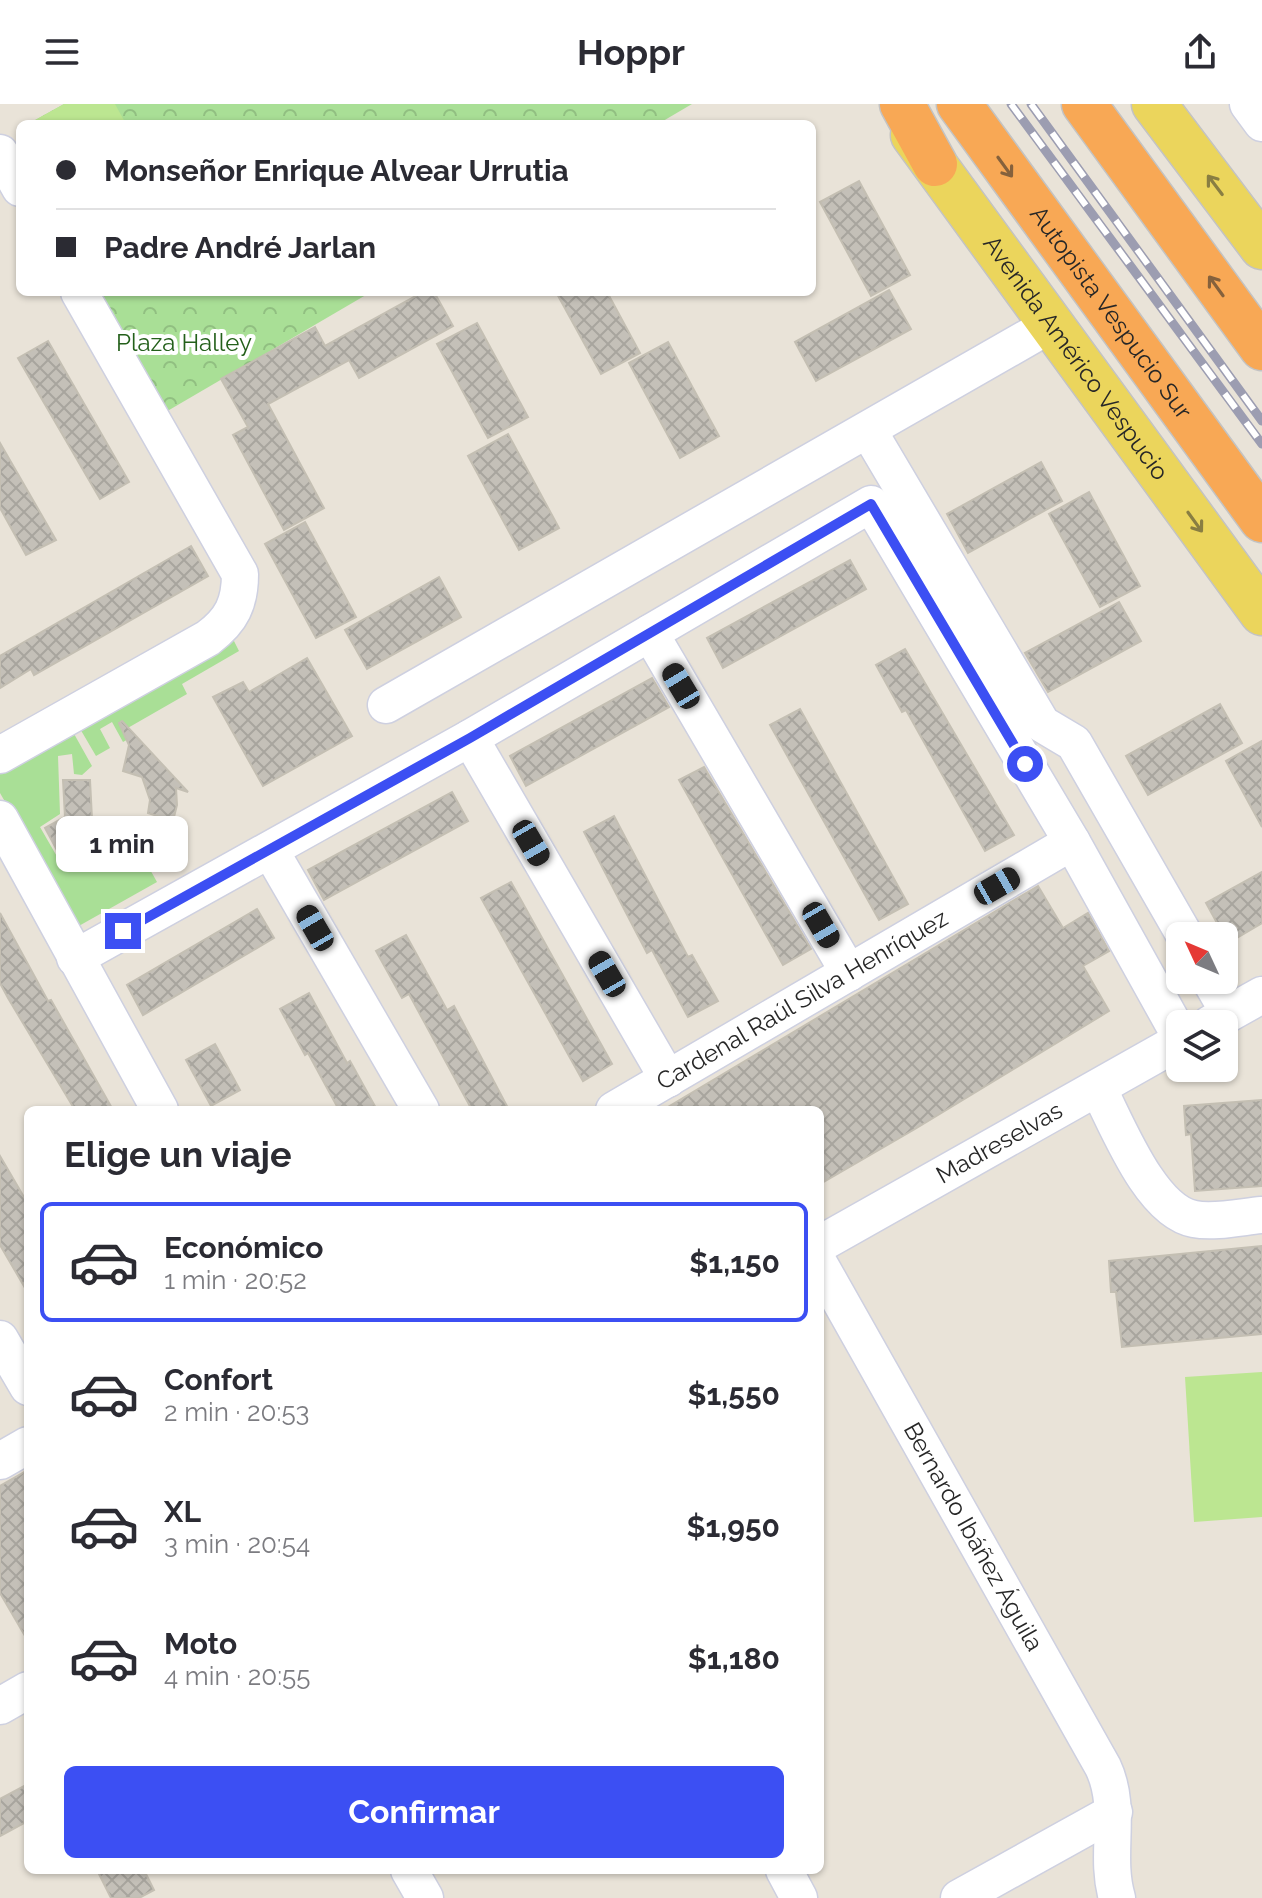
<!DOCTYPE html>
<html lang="es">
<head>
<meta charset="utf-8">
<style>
	:root { --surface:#fff; --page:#f2f2f3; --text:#2b2b33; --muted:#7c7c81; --line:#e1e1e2; --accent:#3c4ff3 }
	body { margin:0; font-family:Raleway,sans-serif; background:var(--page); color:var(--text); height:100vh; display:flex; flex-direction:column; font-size:30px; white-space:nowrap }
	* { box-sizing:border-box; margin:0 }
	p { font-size:26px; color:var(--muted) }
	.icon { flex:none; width:44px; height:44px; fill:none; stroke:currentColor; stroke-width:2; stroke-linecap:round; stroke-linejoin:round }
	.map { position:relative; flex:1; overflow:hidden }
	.sheet { position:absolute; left:24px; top:1002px; width:800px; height:768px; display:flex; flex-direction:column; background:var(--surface); border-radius:12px; box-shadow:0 2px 6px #0004 }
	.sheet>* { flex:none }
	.banner { position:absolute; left:16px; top:16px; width:800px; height:176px; border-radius:12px; box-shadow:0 2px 6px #0004; display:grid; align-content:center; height:176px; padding:0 40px; background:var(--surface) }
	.needle { width:52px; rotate:314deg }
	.buttons { position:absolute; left:1166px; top:818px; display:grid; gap:16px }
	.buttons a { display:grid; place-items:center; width:72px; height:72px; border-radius:12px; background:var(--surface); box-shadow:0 2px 6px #0004; font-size:40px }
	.end { position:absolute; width:36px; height:36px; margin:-18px; border:10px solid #3c4ff3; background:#fff; box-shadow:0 0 0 4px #fff }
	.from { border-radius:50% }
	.bubble { position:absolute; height:56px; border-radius:12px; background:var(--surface); box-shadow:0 2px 6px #0004; font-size:26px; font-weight:700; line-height:56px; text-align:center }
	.car { position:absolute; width:24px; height:48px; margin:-24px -12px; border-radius:10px; box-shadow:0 0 6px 2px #0007; background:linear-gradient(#222 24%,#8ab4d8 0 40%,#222 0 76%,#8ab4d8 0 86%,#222 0) }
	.banner b { display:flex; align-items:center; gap:28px; height:76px; font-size:30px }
	.banner b+b { border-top:2px solid var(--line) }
	.banner i { width:20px; height:20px; background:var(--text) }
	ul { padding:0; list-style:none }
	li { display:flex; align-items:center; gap:24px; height:120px; margin:0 16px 12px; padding:0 24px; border:4px solid transparent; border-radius:12px }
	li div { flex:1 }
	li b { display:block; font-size:30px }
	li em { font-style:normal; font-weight:700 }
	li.active { border-color:var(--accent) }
	li>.icon { width:72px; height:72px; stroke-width:1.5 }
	h2 { padding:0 40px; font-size:36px; line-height:96px }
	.primary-button { display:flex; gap:16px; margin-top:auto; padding:16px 40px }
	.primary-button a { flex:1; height:92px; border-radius:12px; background:var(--accent); color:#fff; font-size:32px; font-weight:700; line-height:92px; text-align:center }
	header { display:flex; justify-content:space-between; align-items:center; height:104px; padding:0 40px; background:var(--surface); font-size:36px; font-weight:700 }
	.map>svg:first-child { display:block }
	.grass { fill:#a9df96 }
	.park { fill:url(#park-crowns) }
	.pitch { fill:#bce691 }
	.building { fill:url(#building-cross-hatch); stroke:#c4bfb3; stroke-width:2 }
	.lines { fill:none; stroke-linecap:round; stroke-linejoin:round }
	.minor-casing { stroke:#ced0e0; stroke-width:39 }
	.major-casing { stroke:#c3c3c3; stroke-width:47 }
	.highway-casing { stroke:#c3c3c3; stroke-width:47 }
	.minor { stroke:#fff; stroke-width:36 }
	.major { stroke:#ebd55c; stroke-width:44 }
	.highway { stroke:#f8a855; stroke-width:44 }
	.rail-casing { stroke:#9c9db1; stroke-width:9 }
	.rail { stroke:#fff; stroke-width:6; stroke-dasharray:18; stroke-linecap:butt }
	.oneway { stroke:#85613c }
	.oneway2 { stroke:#897e42 }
	.route { stroke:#3c4ff3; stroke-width:10 }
	.labels { text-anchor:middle; stroke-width:8; stroke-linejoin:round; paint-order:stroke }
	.street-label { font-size:24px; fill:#272727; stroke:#fff }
	.park-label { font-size:24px; fill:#24601b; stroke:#fff }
</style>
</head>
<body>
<header><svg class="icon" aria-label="menu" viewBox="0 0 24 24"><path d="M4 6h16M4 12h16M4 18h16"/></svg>Hoppr<svg class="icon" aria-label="share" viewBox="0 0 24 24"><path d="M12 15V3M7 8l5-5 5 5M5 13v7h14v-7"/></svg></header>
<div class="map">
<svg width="1262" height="1794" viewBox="0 0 1262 1794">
	<defs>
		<pattern id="park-crowns" width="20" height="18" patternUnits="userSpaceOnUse" patternTransform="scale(2)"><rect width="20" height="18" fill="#a9df96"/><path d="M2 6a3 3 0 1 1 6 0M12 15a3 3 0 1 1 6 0" fill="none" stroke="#91bf81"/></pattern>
		<pattern id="building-cross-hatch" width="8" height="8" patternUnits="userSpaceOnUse" patternTransform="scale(2)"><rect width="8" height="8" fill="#c4c0b8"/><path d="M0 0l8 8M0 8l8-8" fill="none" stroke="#a8a59e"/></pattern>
	</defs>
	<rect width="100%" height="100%" fill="#e9e3d8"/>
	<g class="grass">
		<polygon points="233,535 239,547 182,580 187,590 126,625 130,634 123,638 112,618 100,625 110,644 96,652 79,623"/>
		<polygon points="73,628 92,662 82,671 74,670 72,650 58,652 60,710 40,723 59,756 81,745 108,763 139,746 157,778 77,823 0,689 0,670"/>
	</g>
	<g class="park">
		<polygon points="64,0 692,0 658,20 28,20"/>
		<polygon points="94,188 371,188 164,309"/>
	</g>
	<g class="pitch">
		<polygon points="64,0 115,0 126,20 28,20"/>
		<polygon points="1262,1268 1262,1413 1194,1418 1185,1273"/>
	</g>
	<g class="building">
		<polygon points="859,77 910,171 871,192 820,98"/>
		<polygon points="889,186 911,225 816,277 795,238"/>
		<polygon points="423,188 434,188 453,222 359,274 349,256 268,300 324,404 284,426 233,331 248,323 221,275 315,223 325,242"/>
		<polygon points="556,188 607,188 640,249 601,270"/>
		<polygon points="477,219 528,313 488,334 437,240"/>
		<polygon points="48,237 129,378 100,395 18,254"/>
		<polygon points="668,238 719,332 680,354 629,259"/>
		<polygon points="508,330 559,424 519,446 468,352"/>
		<polygon points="0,339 56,436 26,451 0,404"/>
		<polygon points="1041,358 1062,397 968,449 947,410"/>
		<polygon points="1089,388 1140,482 1100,503 1049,410"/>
		<polygon points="305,418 356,513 316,534 265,440"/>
		<polygon points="191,442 208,472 34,571 31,565 0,584 0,552"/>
		<polygon points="850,456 866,485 723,564 707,534"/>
		<polygon points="439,473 461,513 367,565 345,526"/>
		<polygon points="1119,498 1141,537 1048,588 1025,549"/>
		<polygon points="905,545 1014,731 985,747 906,606 902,608 876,561"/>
		<polygon points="307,554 352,632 263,682 213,593 243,578 249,588"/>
		<polygon points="652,574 669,603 526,682 510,652"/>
		<polygon points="1220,600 1242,639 1148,691 1126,652"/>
		<polygon points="800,605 908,800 879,816 770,621"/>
		<polygon points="122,617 188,688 176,684 177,701 173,717 148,709 150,696 142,673 123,667 129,641 119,619"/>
		<polygon points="1262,637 1262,723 1226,657"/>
		<polygon points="704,663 811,845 783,861 679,676"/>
		<polygon points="63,676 90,676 92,715 124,737 108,759 78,738 59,750 45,724 65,713"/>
		<polygon points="452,688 468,717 324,796 308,766"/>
		<polygon points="614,712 688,853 692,851 718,897 688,913 652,846 647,849 584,728"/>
		<polygon points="1262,768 1262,819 1228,839 1206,799"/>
		<polygon points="511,778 612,960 583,977 481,794"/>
		<polygon points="1038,782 1063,824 1088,809 1109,847 1083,862 1109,907 915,1025 820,1080 820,1006 663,1006"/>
		<polygon points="257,805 274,834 143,911 127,881"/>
		<polygon points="0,809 48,897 51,896 113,1006 75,1006 8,894 0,879"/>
		<polygon points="406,831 447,906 454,902 509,1006 472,1006 409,890 402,894 376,847"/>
		<polygon points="309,889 347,959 350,957 377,1006 339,1006 308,949 305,951 280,905"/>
		<polygon points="215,940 240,986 211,1002 186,956"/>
		<polygon points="1262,996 1262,1082 1195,1087 1191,1030 1186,1031 1184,1002"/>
		<polygon points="0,1052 28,1100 28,1189 0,1141"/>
		<polygon points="1262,1142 1262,1230 1122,1243 1116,1188 1111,1188 1109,1157"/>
		<polygon points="28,1366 28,1537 0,1489 0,1382"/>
		<polygon points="28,1680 28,1717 0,1732 0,1695"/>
		<polygon points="97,1766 144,1766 154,1786 139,1794 111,1794"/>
	</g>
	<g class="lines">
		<defs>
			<g id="minor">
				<polyline points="1248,0 1262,19"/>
				<polyline points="0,49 20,84"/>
				<polyline points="868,326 1042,620 1074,639 1185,832"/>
				<polyline points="650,529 849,869"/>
				<polyline points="386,601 1050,221"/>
				<polyline points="470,634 668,975"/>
				<path d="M0,651L208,534C232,516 240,499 240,470L79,188"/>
				<polyline points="0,715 160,1006"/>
				<polyline points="270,746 421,1006"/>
				<polyline points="75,854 470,634 871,400 1072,738 1180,932"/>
				<polyline points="1210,876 1229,909"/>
				<polyline points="1210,920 1262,891"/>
				<path d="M1098,984C1117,1020 1150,1107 1194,1115C1214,1119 1241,1113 1262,1111"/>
				<path id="s1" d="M614,1006L1072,738"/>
				<path id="s2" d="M820,1140L1180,937"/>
				<path id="s3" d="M820,1161L1103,1663C1123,1705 1104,1750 1117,1794"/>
				<polyline points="0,1235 28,1283"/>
				<polyline points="0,1357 28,1341"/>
				<polyline points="0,1602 28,1586"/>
				<polyline points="409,1766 425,1794"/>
				<polyline points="784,1766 799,1794"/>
				<polyline points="959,1794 1114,1708"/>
			</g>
			<g id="major">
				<polyline points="1154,0 1262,143"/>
				<path id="s4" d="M913,31L1262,509"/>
			</g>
			<g id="highway">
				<polyline points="902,0 935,60"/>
				<path id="s5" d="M959,0L1262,416"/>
				<polyline points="1084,0 1262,244"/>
			</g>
		</defs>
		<use href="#minor" class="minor-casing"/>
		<use href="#major" class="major-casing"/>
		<use href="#highway" class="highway-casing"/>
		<use href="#minor" class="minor"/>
		<use href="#major" class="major"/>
		<use href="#highway" class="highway"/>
		<defs>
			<g id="rail">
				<polyline points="1011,0 1262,340"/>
				<polyline points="1031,0 1262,317"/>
			</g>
		</defs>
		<use href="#rail" class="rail-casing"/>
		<use href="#rail" class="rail"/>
	</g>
	<defs><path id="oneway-shaft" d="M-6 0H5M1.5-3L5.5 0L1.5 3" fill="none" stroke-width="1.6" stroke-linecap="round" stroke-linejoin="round" transform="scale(2)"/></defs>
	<g class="oneway">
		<use href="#oneway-shaft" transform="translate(1005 63) rotate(54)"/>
		<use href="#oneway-shaft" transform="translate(1216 182) rotate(-126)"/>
	</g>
	<g class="oneway2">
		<use href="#oneway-shaft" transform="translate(1215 81) rotate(-127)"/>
		<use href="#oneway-shaft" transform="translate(1195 418) rotate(54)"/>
	</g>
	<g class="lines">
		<polyline class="route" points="123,827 470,634 871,400 1025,660"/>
	</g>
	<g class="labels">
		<g class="street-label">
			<text dy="8" stroke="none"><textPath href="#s5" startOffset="258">Autopista Vespucio Sur</textPath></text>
			<text dy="8" stroke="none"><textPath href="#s4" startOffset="276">Avenida Américo Vespucio</textPath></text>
			<text dy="8" stroke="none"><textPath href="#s1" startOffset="218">Cardenal Raúl Silva Henríquez</textPath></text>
			<text dy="8" stroke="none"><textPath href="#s2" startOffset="206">Madreselvas</textPath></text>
			<text dy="8" stroke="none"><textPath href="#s3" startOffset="312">Bernardo Ibáñez Águila</textPath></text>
		</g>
		<g class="park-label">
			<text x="184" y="247">Plaza Halley</text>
		</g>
	</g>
</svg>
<div class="buttons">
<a><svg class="needle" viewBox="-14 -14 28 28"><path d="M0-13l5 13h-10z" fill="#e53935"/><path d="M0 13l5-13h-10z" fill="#7c7c81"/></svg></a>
<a><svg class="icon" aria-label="layers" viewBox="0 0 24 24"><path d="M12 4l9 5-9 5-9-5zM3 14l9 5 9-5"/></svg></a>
</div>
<i class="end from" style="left:1025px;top:660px"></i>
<i class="end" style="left:123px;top:827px"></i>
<div class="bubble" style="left:56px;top:712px;width:132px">1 min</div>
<i class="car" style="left:681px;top:582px;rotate:329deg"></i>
<i class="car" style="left:531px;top:739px;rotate:150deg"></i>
<i class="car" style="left:997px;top:782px;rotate:60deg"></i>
<i class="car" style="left:821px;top:821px;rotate:150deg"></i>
<i class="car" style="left:315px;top:824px;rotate:330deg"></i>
<i class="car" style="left:607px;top:870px;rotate:330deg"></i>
<div class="banner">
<b><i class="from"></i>Monseñor Enrique Alvear Urrutia</b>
<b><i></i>Padre André Jarlan</b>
</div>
<section class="sheet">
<h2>Elige un viaje</h2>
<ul>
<li class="active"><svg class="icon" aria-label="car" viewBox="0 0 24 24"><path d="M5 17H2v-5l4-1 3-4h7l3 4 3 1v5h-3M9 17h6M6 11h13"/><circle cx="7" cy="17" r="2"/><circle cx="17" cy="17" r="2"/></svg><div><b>Económico</b><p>1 min · 20:52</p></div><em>$1,150</em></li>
<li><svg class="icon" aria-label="car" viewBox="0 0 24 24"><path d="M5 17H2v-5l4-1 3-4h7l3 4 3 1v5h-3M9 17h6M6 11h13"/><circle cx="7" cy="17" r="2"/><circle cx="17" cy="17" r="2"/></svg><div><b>Confort</b><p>2 min · 20:53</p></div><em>$1,550</em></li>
<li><svg class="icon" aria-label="car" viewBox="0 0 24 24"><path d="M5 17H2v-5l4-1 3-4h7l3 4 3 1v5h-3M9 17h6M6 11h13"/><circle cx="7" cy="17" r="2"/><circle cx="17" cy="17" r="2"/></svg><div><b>XL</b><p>3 min · 20:54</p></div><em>$1,950</em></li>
<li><svg class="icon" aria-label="car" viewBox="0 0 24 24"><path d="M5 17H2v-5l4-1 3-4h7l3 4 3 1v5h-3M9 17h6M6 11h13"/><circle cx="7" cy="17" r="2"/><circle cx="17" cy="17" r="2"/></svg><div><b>Moto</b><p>4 min · 20:55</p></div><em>$1,180</em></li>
</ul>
<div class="primary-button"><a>Confirmar</a></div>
</section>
</div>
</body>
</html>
